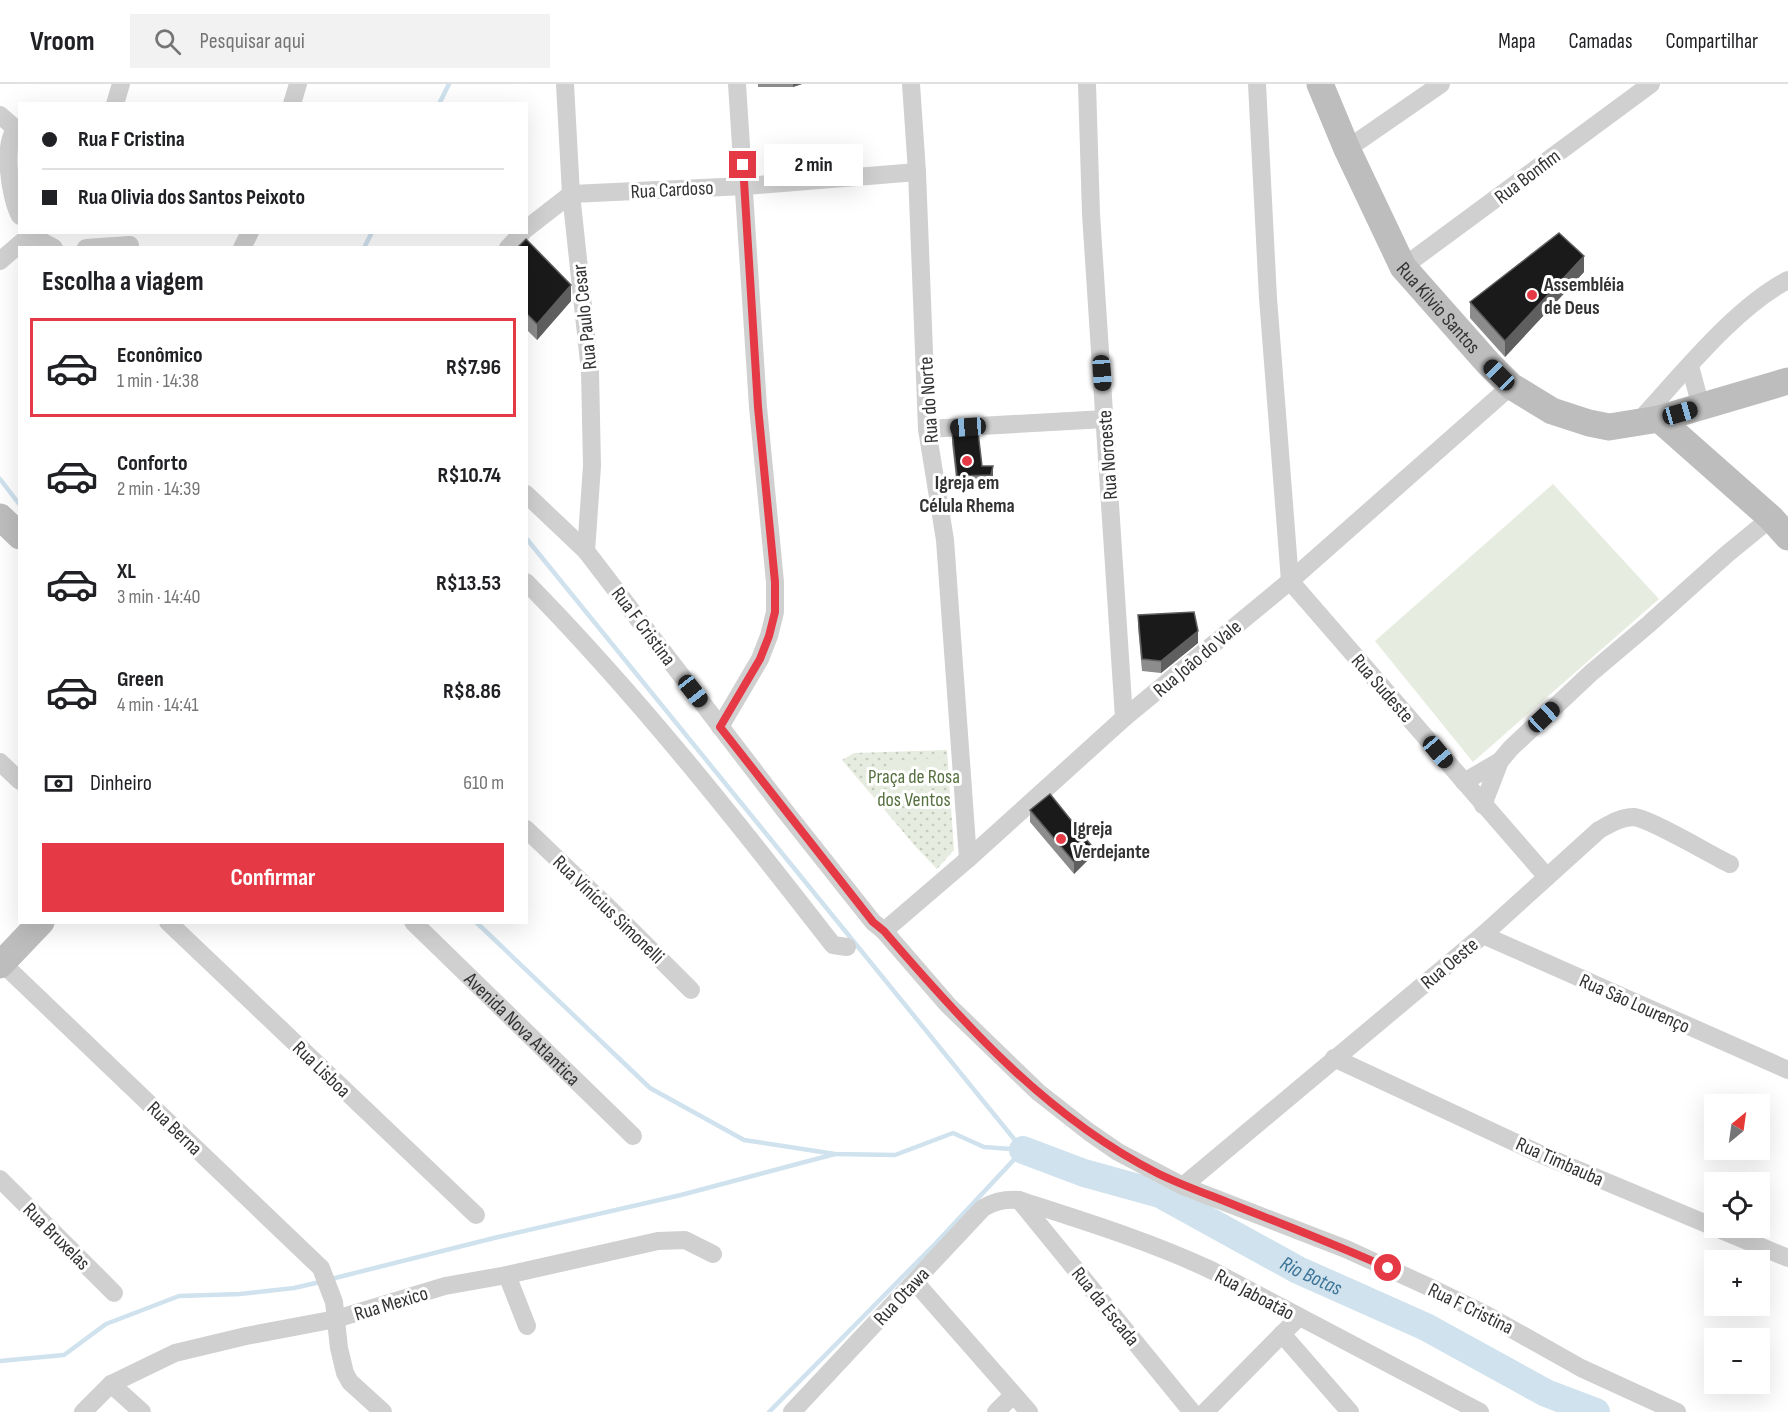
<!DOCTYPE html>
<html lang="pt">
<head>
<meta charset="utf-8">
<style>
	:root { --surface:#fff; --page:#f2f2f2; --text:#202124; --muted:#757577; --line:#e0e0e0; --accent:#e63946 }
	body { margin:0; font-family:"Sofia Sans Condensed",sans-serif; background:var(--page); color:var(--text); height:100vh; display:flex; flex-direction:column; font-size:22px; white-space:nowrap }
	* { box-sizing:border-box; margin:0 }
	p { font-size:20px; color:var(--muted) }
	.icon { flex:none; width:33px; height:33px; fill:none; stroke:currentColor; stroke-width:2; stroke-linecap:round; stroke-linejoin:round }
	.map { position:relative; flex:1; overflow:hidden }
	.details { position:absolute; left:18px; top:162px; width:510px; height:678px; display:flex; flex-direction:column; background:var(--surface); border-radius:0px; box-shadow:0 6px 24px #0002 }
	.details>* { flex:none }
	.top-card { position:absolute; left:18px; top:18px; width:510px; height:132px; border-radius:0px; box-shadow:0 6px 24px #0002; display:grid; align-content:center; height:132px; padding:0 24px; background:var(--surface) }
	.needle { width:39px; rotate:29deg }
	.controls { position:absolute; left:1704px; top:1010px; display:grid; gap:12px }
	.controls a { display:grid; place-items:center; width:66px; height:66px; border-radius:0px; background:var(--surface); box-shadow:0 6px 24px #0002; font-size:30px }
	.end { position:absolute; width:27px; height:27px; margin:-14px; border:8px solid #e63946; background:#fff; box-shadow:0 0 0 3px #fff }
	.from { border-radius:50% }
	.bubble { position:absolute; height:42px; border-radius:0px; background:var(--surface); box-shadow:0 6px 24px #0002; font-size:20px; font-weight:700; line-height:42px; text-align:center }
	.car { position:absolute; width:18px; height:36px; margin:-18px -9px; border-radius:8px; box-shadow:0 0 4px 2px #0007; background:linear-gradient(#222 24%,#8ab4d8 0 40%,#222 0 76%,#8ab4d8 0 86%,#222 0) }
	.top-card b { display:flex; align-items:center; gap:21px; height:57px; font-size:22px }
	.top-card b+b { border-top:2px solid var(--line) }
	.top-card i { width:15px; height:15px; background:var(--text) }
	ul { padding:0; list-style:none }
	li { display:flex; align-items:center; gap:18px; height:99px; margin:0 12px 9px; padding:0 12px; border:3px solid transparent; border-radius:0px }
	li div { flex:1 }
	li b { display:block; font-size:22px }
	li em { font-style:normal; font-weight:700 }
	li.current { border-color:var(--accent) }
	li>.icon { width:54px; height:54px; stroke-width:1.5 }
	h2 { padding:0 24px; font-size:27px; line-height:72px }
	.pay { display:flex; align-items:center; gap:15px; height:66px; padding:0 24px; font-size:22px }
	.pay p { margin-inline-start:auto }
	.primary-button { display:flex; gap:12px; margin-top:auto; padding:12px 24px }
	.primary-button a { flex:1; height:69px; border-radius:0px; background:var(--accent); color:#fff; font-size:24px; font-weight:700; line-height:69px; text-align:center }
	header { display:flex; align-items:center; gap:36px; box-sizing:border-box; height:84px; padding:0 30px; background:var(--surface); border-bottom:2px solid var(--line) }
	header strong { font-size:28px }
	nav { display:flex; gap:33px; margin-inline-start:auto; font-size:21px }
	.search { width:420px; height:54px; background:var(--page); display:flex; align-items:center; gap:15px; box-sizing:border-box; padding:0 21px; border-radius:0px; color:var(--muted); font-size:22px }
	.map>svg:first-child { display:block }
	.grass { fill:url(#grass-dots) }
	.garden { fill:#e6ecdf }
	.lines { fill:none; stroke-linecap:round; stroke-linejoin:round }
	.stream { stroke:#cfe2ee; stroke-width:4.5 }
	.river { stroke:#cfe2ee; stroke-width:28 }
	.street { stroke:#d0d0d0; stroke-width:18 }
	.secondary { stroke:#bdbdbd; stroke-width:27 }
	.wall { fill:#8c8c8c }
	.shaded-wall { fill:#5f5f5f }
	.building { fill:#1a1a1a; stroke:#5f5f5f; stroke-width:1.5 }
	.route { stroke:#e63946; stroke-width:8 }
	.poi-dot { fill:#e63946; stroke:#fff; stroke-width:2 }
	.labels { text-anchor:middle; stroke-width:6; stroke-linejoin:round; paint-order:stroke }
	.street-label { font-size:20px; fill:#333; stroke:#fff }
	.poi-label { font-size:20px; font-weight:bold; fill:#333; stroke:#fff; text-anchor:start }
	.park-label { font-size:20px; fill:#56703f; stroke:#fff }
	.water-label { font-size:21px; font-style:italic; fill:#3f7597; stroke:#fff }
</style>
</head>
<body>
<header>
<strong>Vroom</strong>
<div class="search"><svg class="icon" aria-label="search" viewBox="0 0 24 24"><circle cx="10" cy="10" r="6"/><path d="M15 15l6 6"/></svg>Pesquisar aqui</div>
<nav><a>Mapa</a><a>Camadas</a><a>Compartilhar</a></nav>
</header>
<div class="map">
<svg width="1788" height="1328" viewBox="0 0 1788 1328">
	<defs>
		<pattern id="grass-dots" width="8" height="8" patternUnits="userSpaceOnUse" patternTransform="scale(1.5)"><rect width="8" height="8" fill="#e6ecdf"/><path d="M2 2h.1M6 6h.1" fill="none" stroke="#c6cbc0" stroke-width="1.8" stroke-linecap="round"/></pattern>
	</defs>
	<rect width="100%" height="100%" fill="#fff"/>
	<polygon class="grass" points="947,666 954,766 937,785 916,763 842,676 854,669"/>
	<g class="garden">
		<polygon points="1553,400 1659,515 1473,678 1375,557"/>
		<polygon points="941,674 942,703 890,709 887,677"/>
	</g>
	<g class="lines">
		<g class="stream">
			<polyline points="439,20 449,0"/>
			<polyline points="364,164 372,148"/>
			<polyline points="0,395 20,421"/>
			<polyline points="526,454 1023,1066"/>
			<polyline points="476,838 650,1004 744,1056 835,1070 895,1071 953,1049 984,1063 1023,1066"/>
			<polyline points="331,1195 494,1154 681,1111 835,1070"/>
			<polyline points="0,1277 64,1271 106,1240 179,1212 240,1210 294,1204 320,1198"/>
			<polyline points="769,1328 936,1159 1023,1066"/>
		</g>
		<path class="river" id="s1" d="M1023,1066L1084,1089L1160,1110L1298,1186L1426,1243L1546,1309L1596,1328"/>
		<g class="street">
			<polyline points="565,0 571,110 590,287 592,382 586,467"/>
			<polyline points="911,0 917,88 927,345 945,456 968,775"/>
			<polyline points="1087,0 1091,130 1124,634"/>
			<polyline points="1257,0 1268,214 1290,497 1547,793"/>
			<polyline points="115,20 121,0"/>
			<polyline points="292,20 298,0"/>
			<polyline points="0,31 15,44"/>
			<path d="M20,43C0,50 10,115 20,132"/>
			<polyline points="1347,65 1441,0"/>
			<polyline points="526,145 571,110 745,102 917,88"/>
			<polyline points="30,151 54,164"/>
			<polyline points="86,164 130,161"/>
			<polyline points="242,164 250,148"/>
			<polyline points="508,164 523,148"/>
			<polyline points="0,177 30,151 29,148"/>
			<polyline points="1403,183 1651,0"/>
			<polyline points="1690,282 1701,323"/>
			<path d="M1638,338C1680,293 1734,224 1788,196"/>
			<polyline points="927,345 1105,335"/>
			<polyline points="526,410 586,467 785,727 873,838 884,847 948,921 1038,1008 1089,1048 1118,1068 1183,1102 1346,1165 1429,1203 1485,1230 1581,1284 1677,1328"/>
			<path d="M526,498C637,611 736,736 833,861L847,863"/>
			<polyline points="720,643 760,575 769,552 775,528 775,498 758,323 737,0"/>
			<polyline points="0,678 20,697"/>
			<polyline points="1464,698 1500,677"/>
			<polyline points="1483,721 1500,677 1511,664 1592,588 1650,539 1727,470 1771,434"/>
			<polyline points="526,745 612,827 691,906"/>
			<polyline points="168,838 476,1131"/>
			<path id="s2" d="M413,838L633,1052"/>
			<polyline points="884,847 968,775 1124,634 1290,497 1511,302"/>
			<polyline points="1483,851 1788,986"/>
			<polyline points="2,879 321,1184 334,1218 339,1264 345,1289 350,1298 383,1328"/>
			<polyline points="1334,974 1540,1070 1788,1174"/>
			<polyline points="0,1095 114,1209"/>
			<path d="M1183,1102L1483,851L1599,746C1610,740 1621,733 1634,733C1651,735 1711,771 1730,780"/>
			<polyline points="1019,1116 1192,1328"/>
			<polyline points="507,1191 527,1242"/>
			<polyline points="915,1198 1029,1328"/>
			<polyline points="1282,1250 1350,1328"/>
			<polyline points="111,1300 142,1328"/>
			<polyline points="83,1328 111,1300 175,1269 246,1252 336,1235 445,1202 507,1191 658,1157 685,1156 713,1170"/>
			<path d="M792,1328L983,1124C995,1117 1005,1115 1019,1116C1084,1137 1149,1157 1211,1186L1480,1328"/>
			<polyline points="996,1328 1013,1311"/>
			<polyline points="1205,1328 1299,1233"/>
		</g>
		<g class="secondary">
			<path id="s3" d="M1320,0L1347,65L1403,183L1488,279L1511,302L1552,327L1589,339L1609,343L1659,335L1788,297"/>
			<polyline points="1659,335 1771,434 1788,453"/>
			<polyline points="0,433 20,452"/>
			<polyline points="0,881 41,838"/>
		</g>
	</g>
	<g class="wall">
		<polygon points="758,0 802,0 793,3 758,3"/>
		<polygon points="526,164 571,217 537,256 526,245"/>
		<polygon points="1584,188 1505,273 1470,234 1470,218"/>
		<polygon points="952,347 982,382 993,382 993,394 991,403 957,404 952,359"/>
		<polygon points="1138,531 1198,559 1161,589 1142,587 1138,543"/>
		<polygon points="1030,726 1091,773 1074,790 1030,738"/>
	</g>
	<g class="shaded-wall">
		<polygon points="793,0 802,0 793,3"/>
		<polygon points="1584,172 1584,188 1505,273 1505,257"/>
		<polygon points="571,201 571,217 537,256 537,240"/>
		<polygon points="993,382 993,394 991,403 991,391"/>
		<polygon points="1198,547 1198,559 1161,589 1161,577"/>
		<polygon points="1091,761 1091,773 1074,790 1074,778"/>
	</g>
	<g class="building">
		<polygon points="1559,149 1584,172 1505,257 1470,218"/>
		<polygon points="526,155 571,201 537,240 526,229 526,164 517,164"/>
		<polygon points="952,347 978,348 982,382 993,382 991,391 957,392"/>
		<polygon points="1194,528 1198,547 1161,577 1142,575 1138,531"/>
		<polygon points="1050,710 1091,761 1074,778 1030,726"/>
	</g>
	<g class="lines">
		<path class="route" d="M743,81L758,323L775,498V528L769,552L760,575L720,643L873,838L884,847C963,939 1047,1033 1157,1089C1181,1101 1207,1110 1232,1120C1284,1141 1337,1161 1388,1184"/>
	</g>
	<g class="poi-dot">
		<circle cx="1532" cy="211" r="6"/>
		<circle cx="967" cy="377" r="6"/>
		<circle cx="1061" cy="755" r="6"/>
	</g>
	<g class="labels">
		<g class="street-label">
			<text transform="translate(1527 92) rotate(-37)" y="7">Rua Bonfim</text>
			<text transform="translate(672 105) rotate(-3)" y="7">Rua Cardoso</text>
			<text dy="7" stroke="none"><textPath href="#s3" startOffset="255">Rua Kilvio Santos</textPath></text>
			<text transform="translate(584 233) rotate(-96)" y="7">Rua Paulo Cesar</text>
			<text transform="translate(928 316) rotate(-94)" y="7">Rua do Norte</text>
			<text transform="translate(1107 371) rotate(-94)" y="7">Rua Noroeste</text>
			<text transform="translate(644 542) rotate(53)" y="7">Rua F Cristina</text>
			<text transform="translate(1197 574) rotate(-40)" y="7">Rua João do Vale</text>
			<text transform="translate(1383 604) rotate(49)" y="7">Rua Sudeste</text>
			<text transform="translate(609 825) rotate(44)" y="7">Rua Vinícius Simonelli</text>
			<text transform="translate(1449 879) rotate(-40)" y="7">Rua Oeste</text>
			<text transform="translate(1635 919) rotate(24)" y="7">Rua São Lourenço</text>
			<text dy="7" stroke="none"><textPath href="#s2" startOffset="153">Avenida Nova Atlantica</textPath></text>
			<text transform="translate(322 985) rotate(44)" y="7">Rua Lisboa</text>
			<text transform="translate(175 1044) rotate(44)" y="7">Rua Berna</text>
			<text transform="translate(1560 1077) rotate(24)" y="7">Rua Timbauba</text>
			<text transform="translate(57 1152) rotate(45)" y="7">Rua Bruxelas</text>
			<text transform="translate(1255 1210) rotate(28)" y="7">Rua Jaboatão</text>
			<text transform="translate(901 1212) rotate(-47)" y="7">Rua Otawa</text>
			<text transform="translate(391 1219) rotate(-17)" y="7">Rua Mexico</text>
			<text transform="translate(1106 1222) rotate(51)" y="7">Rua da Escada</text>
			<text transform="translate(1471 1224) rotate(26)" y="7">Rua F Cristina</text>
		</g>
		<g class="poi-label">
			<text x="1544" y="207">Assembléia<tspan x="1544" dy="23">de Deus</tspan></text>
			<text x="967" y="405" text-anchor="middle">Igreja em<tspan x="967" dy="23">Célula Rhema</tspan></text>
			<text x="1073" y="751">Igreja<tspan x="1073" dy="23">Verdejante</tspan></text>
		</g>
		<g class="park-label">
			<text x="914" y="699">Praça de Rosa<tspan x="914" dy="23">dos Ventos</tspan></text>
		</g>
		<g class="water-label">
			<text dy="7" stroke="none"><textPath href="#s1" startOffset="316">Rio Botas</textPath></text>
		</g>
	</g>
</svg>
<div class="controls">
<a><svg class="needle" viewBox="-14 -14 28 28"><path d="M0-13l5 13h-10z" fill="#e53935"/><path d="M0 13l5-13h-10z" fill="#757577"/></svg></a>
<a><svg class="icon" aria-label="locate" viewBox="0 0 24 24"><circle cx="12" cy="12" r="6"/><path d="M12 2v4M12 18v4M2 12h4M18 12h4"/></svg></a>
<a>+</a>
<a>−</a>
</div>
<i class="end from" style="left:1388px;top:1184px"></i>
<i class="end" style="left:743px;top:81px"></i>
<div class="bubble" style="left:764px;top:60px;width:99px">2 min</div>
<i class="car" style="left:1102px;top:289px;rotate:176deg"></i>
<i class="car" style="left:1499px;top:291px;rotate:315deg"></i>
<i class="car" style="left:1680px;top:329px;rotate:74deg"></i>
<i class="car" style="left:968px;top:343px;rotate:266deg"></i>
<i class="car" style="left:693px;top:607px;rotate:142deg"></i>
<i class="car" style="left:1544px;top:633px;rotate:47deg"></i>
<i class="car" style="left:1438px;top:668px;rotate:140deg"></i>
<div class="top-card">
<b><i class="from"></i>Rua F Cristina</b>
<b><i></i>Rua Olivia dos Santos Peixoto</b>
</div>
<section class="details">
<h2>Escolha a viagem</h2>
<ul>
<li class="current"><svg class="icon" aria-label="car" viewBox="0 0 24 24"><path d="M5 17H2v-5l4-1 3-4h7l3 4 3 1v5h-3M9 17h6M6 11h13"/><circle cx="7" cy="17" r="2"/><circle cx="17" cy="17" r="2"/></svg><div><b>Econômico</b><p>1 min · 14:38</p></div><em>R$7.96</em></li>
<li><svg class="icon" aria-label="car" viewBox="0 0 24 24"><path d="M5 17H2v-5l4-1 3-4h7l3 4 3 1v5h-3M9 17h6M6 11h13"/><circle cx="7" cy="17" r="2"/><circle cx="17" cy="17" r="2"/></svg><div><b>Conforto</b><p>2 min · 14:39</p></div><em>R$10.74</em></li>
<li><svg class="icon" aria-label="car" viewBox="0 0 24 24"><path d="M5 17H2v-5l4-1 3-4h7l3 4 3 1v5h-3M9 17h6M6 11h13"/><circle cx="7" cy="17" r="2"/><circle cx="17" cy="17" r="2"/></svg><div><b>XL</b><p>3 min · 14:40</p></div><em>R$13.53</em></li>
<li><svg class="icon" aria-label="car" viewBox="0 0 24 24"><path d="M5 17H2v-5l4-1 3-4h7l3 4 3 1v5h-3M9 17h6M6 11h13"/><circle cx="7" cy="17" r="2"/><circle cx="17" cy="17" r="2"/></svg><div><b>Green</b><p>4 min · 14:41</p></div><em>R$8.86</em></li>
</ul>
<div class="pay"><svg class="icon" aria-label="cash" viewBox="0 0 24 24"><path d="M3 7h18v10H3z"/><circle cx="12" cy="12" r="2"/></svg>Dinheiro<p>610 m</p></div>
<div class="primary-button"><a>Confirmar</a></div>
</section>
</div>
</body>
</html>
